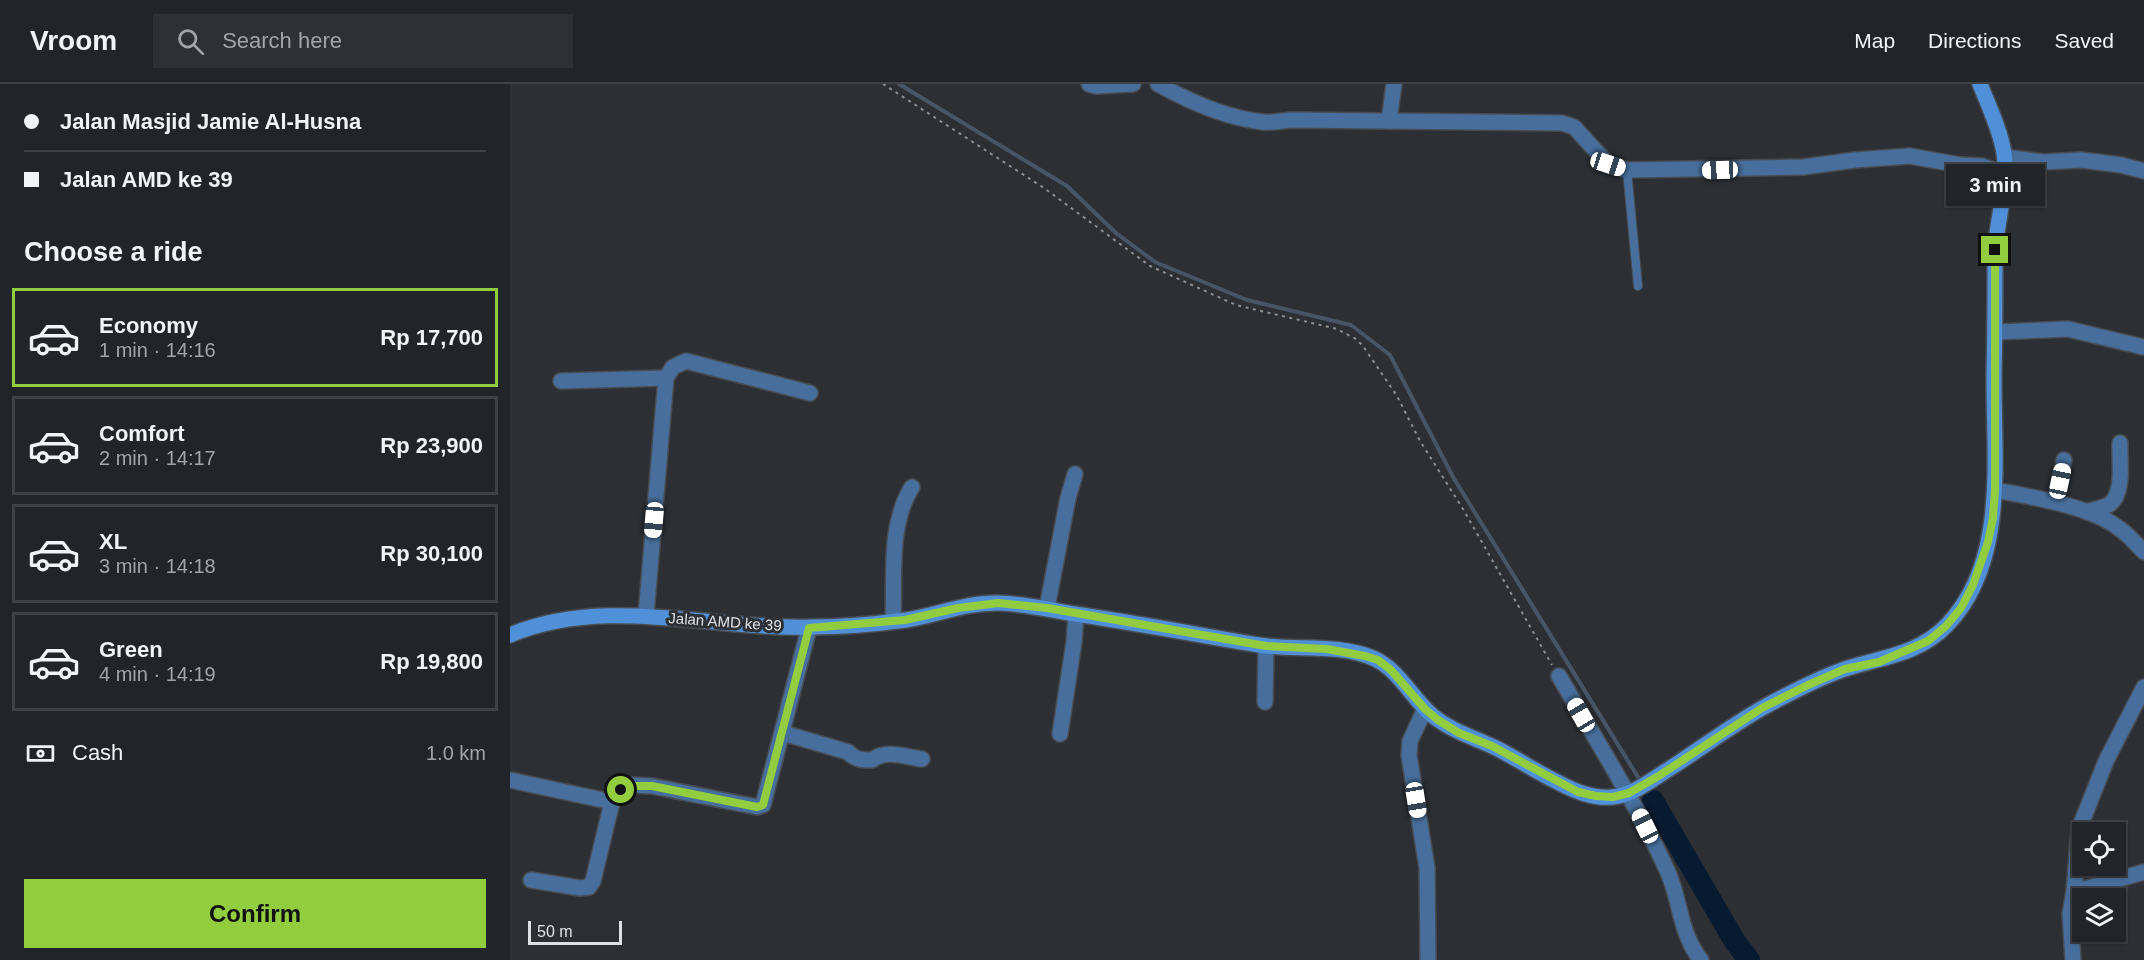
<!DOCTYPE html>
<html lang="en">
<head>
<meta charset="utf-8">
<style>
	:root { --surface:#212428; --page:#2d3034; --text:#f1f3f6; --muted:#a2a4a8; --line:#3e4145; --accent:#92cd3f }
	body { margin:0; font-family:Arial,sans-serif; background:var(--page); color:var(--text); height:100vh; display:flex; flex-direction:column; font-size:22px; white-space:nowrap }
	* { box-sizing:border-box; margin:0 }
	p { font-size:20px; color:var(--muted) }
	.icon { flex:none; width:33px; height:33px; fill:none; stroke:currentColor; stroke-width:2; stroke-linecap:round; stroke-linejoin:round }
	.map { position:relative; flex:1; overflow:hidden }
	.panel { display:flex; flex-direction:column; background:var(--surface); width:510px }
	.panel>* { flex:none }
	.hud { display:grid; align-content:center; height:132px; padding:0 24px; background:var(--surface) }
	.controls { position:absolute; left:1562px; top:738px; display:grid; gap:12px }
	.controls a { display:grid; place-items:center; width:54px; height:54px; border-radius:0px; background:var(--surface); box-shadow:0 2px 4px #0004,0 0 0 2px var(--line); font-size:30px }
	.scale { position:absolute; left:18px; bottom:15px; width:94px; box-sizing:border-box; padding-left:6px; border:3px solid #dee0e4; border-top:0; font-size:16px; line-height:21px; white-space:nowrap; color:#dee0e4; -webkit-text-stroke:4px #2c3035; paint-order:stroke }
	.end { position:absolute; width:27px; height:27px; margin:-14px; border:8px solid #92cd3f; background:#111; box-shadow:0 0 0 3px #111 }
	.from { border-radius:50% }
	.bubble { position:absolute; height:42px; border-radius:0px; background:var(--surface); box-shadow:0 2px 4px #0004,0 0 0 2px var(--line); font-size:20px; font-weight:700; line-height:42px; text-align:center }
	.car { position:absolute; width:18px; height:36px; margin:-18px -9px; border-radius:8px; box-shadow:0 0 4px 2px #0007; background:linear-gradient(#fff 24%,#345 0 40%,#fff 0 76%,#345 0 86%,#fff 0) }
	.hud b { display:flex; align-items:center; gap:21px; height:57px; font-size:22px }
	.hud b+b { border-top:2px solid var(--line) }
	.hud i { width:15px; height:15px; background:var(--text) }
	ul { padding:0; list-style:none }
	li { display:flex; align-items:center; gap:18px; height:99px; margin:0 12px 9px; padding:0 12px; border:3px solid var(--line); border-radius:0px }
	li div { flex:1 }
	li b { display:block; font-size:22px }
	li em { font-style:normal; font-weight:700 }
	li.selected { border-color:var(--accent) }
	li>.icon { width:54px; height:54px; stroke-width:1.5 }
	h2 { padding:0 24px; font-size:27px; line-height:72px }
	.pay { display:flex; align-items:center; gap:15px; height:66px; padding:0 24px; font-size:22px }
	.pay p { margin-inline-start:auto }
	.cta { display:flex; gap:12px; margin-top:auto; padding:12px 24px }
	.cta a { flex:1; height:69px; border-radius:0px; background:var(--accent); color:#111; font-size:24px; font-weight:700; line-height:69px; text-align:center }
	header { display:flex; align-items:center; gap:36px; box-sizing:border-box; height:84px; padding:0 30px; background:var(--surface); border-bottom:2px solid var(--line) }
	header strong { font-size:28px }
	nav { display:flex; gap:33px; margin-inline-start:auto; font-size:21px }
	.search { width:420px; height:54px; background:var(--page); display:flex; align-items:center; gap:15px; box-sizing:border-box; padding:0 21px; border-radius:0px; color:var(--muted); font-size:22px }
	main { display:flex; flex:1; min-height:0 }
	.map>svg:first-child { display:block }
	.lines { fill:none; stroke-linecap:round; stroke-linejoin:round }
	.stream { stroke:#475566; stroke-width:4 }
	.river { stroke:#061a30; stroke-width:22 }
	.lane-casing { stroke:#484c51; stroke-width:10 }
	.street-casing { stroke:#484c51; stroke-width:18 }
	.secondary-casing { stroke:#484c51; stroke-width:18 }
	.path { stroke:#8c8f93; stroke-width:2; stroke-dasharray:3 4.5; stroke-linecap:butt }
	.lane { stroke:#476e9c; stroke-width:8 }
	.street { stroke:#476e9c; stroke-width:15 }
	.secondary { stroke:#5090d9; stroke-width:15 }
	.route { stroke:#92cd3f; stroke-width:8 }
	.labels { text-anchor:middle; stroke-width:6; stroke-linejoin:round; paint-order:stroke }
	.street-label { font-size:15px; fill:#dee0e4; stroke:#2c3035 }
</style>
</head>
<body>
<header>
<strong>Vroom</strong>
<div class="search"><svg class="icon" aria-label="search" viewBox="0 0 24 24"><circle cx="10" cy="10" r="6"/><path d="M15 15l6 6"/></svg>Search here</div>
<nav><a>Map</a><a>Directions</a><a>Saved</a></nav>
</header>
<main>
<section class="panel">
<div class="hud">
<b><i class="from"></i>Jalan Masjid Jamie Al-Husna</b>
<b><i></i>Jalan AMD ke 39</b>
</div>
<h2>Choose a ride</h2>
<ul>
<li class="selected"><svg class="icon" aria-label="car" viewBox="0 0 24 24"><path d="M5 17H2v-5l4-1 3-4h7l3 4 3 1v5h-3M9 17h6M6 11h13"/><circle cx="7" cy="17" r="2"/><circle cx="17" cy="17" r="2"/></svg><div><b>Economy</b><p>1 min · 14:16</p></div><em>Rp 17,700</em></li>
<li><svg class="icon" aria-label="car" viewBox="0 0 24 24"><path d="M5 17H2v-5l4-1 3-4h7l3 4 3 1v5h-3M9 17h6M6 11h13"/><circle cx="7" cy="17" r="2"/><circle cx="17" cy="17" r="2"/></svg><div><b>Comfort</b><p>2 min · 14:17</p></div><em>Rp 23,900</em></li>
<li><svg class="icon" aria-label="car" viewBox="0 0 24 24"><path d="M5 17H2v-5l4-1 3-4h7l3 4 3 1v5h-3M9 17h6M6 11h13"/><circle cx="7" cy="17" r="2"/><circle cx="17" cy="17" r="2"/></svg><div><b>XL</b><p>3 min · 14:18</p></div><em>Rp 30,100</em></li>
<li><svg class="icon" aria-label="car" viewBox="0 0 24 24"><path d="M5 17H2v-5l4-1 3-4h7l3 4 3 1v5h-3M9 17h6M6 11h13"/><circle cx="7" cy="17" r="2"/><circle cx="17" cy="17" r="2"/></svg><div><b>Green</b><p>4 min · 14:19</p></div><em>Rp 19,800</em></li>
</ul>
<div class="pay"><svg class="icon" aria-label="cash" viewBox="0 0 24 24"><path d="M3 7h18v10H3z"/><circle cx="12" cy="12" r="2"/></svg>Cash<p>1.0 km</p></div>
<div class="cta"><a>Confirm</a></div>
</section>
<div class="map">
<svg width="1634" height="876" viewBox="0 0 1634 876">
	<rect width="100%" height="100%" fill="#2c3035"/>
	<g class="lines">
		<g class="stream">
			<polyline points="389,0 557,102 606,149 645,178 737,216 841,241 880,271 943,393 1131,698"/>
			<polyline points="1135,705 1143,717"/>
		</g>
		<polyline class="river" points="1143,717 1224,856 1239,876"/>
		<defs>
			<polyline id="lane" points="1117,86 1128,202"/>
			<g id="street">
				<polyline points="579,0 586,2 623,0"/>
				<path d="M648,0C680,18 716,34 753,38C762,39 772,37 781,36L1052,39L1064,43L1098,80L1117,86L1293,83L1345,76L1400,72L1450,81L1472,82L1495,90"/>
				<polyline points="879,37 884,0"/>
				<polyline points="1495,73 1533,78 1571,76 1611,81 1634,87"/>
				<polyline points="1486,248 1558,245 1633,263"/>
				<polyline points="51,297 156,294"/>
				<path d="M1485,406C1521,413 1581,422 1610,445C1619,451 1626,460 1634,468"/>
				<polyline points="1545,418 1554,376"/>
				<path d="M1577,428C1584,425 1594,424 1600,420C1615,408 1609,376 1610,359"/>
				<polyline points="537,524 558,414 565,390"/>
				<polyline points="136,531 156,294 163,283 176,277 300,309"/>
				<path d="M383,536C385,493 378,441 402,403"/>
				<path d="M1049,592C1086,656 1126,719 1157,786C1171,816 1169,849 1191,876"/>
				<polyline points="755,618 756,562"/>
				<polyline points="915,625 900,657 899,671 917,784 918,876"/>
				<path d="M273,649L338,668C345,676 353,676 362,676C377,665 395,673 412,675"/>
				<polyline points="550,650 564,558 566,530"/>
				<polyline points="0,696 102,718"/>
				<polyline points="21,796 70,804 79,803 83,797 103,714 111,706 120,701 142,702 247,723 253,721 299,544"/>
				<polyline points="1564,808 1634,788"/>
				<polyline points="1563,876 1560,830 1564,808 1569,745 1596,677 1634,603"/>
			</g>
			<path id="secondary" d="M0,551C96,511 202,546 302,543C333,543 366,540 396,536C427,531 457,518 489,519C517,520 545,527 572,531C631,540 690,551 749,561C786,567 827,559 863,574C889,585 902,615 923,632C943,648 966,654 988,665C1013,678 1047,701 1072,709C1081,712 1094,714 1103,713C1123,711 1143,695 1159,685C1192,664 1223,640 1256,622C1280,609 1307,595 1332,586C1370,573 1407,572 1437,541C1499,477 1483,370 1484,289C1485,251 1485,212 1485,174C1485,139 1499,104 1494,69C1490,45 1479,23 1470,0"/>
		</defs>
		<use href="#lane" class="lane-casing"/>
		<use href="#street" class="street-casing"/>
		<use href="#secondary" class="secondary-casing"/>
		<polyline class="path" points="373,0 534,104 640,182 726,221 827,245 846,255 853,262 887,312 910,357 953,425 1042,581"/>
		<use href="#lane" class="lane"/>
		<use href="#street" class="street"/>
		<use href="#secondary" class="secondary"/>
	</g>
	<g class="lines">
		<polyline class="route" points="111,706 120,702 142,702 247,723 253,721 299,544 395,536 448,524 488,519 537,524 756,562 817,565 855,572 868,576 881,586 915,625 928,636 949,649 982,662 1068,708 1086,712 1103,713 1119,709 1147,693 1252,624 1298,601 1335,585 1369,578 1418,557 1436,542 1451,524 1463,501 1478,458 1483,434 1485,406 1485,166"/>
	</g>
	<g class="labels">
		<g class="street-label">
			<text transform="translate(215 538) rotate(4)" y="5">Jalan AMD ke 39</text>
		</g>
	</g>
</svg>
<div class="controls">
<a><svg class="icon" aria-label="locate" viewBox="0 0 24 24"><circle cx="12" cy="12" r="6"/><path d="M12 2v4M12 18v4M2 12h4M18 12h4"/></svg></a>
<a><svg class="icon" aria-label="layers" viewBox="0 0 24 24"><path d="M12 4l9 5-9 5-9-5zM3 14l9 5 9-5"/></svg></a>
</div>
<div class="scale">50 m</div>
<i class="end from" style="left:111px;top:706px"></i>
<i class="end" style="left:1485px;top:166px"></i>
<div class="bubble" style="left:1436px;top:80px;width:99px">3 min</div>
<i class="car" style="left:1098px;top:80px;rotate:108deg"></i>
<i class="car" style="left:1210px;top:86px;rotate:268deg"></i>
<i class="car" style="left:1550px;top:397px;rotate:12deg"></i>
<i class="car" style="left:144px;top:436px;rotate:185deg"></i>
<i class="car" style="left:1071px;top:631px;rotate:330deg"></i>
<i class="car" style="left:906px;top:716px;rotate:171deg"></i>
<i class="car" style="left:1135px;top:742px;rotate:334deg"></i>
</div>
</main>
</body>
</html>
